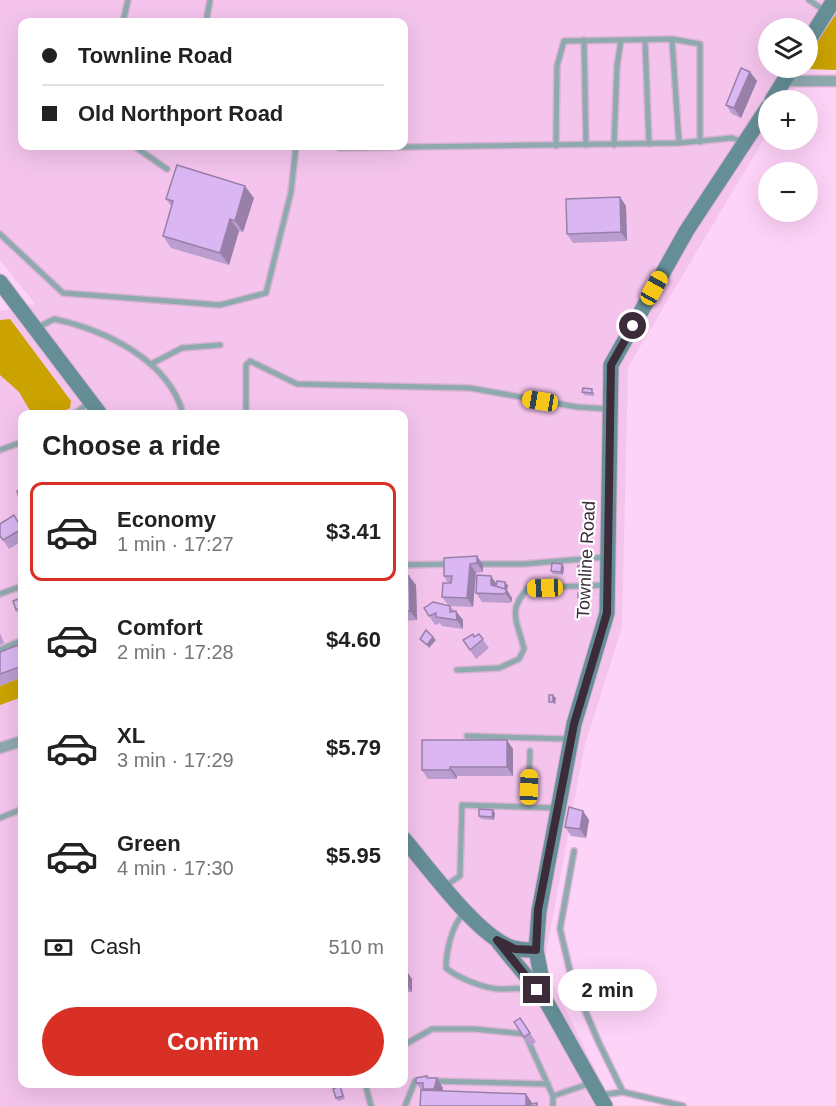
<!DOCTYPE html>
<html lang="en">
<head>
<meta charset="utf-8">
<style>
	:root { --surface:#fff; --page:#f2f2f2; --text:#222; --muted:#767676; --line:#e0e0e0; --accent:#d93025 }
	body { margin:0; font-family:Helvetica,sans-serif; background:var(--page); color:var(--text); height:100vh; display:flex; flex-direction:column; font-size:22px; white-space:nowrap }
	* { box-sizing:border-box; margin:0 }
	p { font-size:20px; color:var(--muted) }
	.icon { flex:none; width:33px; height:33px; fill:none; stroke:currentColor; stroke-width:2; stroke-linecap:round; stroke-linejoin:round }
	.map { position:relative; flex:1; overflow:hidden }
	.drawer { position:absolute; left:18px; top:410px; width:390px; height:678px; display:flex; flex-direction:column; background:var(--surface); border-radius:12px; box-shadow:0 6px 24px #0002 }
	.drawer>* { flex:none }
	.guide { position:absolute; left:18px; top:18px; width:390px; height:132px; border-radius:12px; box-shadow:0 6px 24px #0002; display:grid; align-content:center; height:132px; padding:0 24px; background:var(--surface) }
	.buttons { position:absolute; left:758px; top:18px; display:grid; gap:12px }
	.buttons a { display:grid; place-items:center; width:60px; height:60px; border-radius:50%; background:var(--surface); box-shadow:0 6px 24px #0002; font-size:30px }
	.end { position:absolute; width:27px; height:27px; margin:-14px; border:8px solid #3c2c3a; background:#fff; box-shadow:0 0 0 3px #fff }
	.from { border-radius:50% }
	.bubble { position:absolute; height:42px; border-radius:21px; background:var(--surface); box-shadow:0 6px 24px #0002; font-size:20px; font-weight:700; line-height:42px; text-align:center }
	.car { position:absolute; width:18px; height:36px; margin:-18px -9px; border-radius:8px; box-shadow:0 0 4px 2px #0007; background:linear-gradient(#f5c518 24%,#345 0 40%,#f5c518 0 76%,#345 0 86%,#f5c518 0) }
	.guide b { display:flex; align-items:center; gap:21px; height:57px; font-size:22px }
	.guide b+b { border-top:2px solid var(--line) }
	.guide i { width:15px; height:15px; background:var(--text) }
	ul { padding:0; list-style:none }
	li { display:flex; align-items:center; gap:18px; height:99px; margin:0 12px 9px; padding:0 12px; border:3px solid transparent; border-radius:12px }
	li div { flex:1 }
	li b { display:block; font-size:22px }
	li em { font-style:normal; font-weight:700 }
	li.selected { border-color:var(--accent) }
	li>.icon { width:54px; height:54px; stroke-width:1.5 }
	h2 { padding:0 24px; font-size:27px; line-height:72px }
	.pay { display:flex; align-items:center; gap:15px; height:66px; padding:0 24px; font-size:22px }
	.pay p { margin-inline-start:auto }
	.action { display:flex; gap:12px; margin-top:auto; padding:12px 24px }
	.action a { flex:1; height:69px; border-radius:36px; background:var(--accent); color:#fff; font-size:24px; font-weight:700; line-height:69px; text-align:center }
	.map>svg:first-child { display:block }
	.built { fill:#f4c4ed; fill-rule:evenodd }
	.forest { fill:#cba301 }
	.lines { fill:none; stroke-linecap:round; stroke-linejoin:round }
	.service-casing { stroke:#d7b2d2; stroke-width:8 }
	.minor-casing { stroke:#d7b2d2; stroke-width:13 }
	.secondary-casing { stroke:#d7b2d2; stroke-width:17 }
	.service { stroke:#8faaaf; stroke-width:5 }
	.minor { stroke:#8faaaf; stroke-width:10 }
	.secondary { stroke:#658e96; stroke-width:15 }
	.wall { fill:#bb9dd0 }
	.shaded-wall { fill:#9980a9 }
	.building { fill:#dab7f2; stroke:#9980a9; stroke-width:1.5 }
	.route { stroke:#3c2c3a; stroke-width:8 }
	.labels { text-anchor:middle; stroke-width:4.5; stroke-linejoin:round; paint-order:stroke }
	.street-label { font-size:18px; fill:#3c2c3a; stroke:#fff }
</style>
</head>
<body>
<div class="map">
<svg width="836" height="1106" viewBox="0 0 836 1106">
	<rect width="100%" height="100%" fill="#fed3f8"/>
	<path class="built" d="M0,0H836V14L807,60V28H768V68L806,69L787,100H768V132L628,367L622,627L584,748L544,965L613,1106H0V311L35,304L0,260ZM22,22H404V146H22ZM22,414H404V1083H22Z"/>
	<g class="forest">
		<polygon points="836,14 836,70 806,69 812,49"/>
		<polygon points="10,319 71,401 70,408 58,414 32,414 19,392 0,375 0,320"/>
		<polygon points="22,677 22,697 0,705 0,686"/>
	</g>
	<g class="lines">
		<defs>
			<g id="service">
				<polyline points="809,0 825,11"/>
				<polyline points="123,22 128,0"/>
				<polyline points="206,22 210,0"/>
				<polyline points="672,39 700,44 700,142"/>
				<polyline points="584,40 586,145"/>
				<polyline points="645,40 649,144"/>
				<polyline points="614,145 617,66 621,40 672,39 679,143"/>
				<polyline points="134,146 167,169"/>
				<polyline points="556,146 557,66 564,41 621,40"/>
				<polyline points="340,148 679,143 732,138 744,142"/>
				<polyline points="0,234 63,293 220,305 266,293 291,192 296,146"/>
				<path d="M37,328L54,319C105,330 169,360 183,414"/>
				<polyline points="151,364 182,348 220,345"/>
				<polyline points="74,414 89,403"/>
				<polyline points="246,414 246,365 250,361 297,384 470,388 577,407 610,409"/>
				<polyline points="0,450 22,442"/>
				<polyline points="475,564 524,564 606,557"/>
				<polyline points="404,565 451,564"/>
				<polyline points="0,594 22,586"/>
				<polyline points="0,650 22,640"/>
				<path d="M457,670L499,668L519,659L524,649C518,622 506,612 528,588L606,585"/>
				<polyline points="467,736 569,739"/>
				<polyline points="528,805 530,751"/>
				<polyline points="0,818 22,809"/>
				<polyline points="574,851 560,929 572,980 599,1043 623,1092"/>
				<polyline points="445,886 460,876 462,805 557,808"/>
				<path d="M465,912C452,923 446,952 446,968C458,978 483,988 499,989C515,990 518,985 534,994"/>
				<polyline points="404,1045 432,1029 474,1029 525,1034 553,1096"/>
				<polyline points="433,1081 548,1084"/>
				<polyline points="365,1083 371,1106"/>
				<polyline points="601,1095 623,1092 683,1106"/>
				<polyline points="405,1106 415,1081 423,1081"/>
				<polyline points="553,1106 553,1096 591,1083"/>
			</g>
			<g id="minor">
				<polyline points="784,81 836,81"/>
				<polyline points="0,748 22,741"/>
			</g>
			<g id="secondary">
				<polyline points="807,43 834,0"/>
				<polyline points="772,100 792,68"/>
				<polyline points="0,282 100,414"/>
				<path d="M404,839C429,868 474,931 508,946C517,950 526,950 536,950"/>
				<polyline points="499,943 545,999"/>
				<polyline points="605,1106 546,1001 536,950 539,911 574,724 607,613 611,365 687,230 768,107"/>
			</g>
		</defs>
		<use href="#service" class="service-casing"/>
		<use href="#minor" class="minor-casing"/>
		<use href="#secondary" class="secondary-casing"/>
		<use href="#service" class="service"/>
		<use href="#minor" class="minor"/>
		<use href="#secondary" class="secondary"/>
	</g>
	<g class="wall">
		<polygon points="750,72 757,81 741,118 732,114 726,105"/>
		<polygon points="620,197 626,206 627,241 573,243 567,234"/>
		<polygon points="254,198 243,232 239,231 229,265 171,248 163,236 172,207 166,199"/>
		<polygon points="582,392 594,392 594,396 584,395"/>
		<polygon points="14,515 22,528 22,541 9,549 0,536"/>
		<polygon points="477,556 483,565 483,572 476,573 473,607 449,606 442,597 448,583 444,576"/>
		<polygon points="584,566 586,569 586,576 580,576 578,573"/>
		<polygon points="564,567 563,575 553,574 551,571"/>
		<polygon points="404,576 409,576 416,585 417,620 404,621"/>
		<polygon points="491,576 496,583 508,585 507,590 512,598 512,602 508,603 482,602 476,593"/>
		<polygon points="587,592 589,595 589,601 580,601 578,598"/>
		<polygon points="20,602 22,608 22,611 18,613 16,610"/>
		<polygon points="450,606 463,620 463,629 442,626 440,623 435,625 424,608"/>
		<polygon points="0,633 4,643 0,645"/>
		<polygon points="479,634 489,648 476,659 463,640 474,637"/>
		<polygon points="18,645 22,652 22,677 0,686 0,652"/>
		<polygon points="513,749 513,776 457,776 457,779 428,779 422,770"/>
		<polygon points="583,811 589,820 586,838 571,836 565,827"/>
		<polygon points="495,813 494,820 481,819 479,816"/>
		<polygon points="404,970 406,970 412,979 412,992 404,992"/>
		<polygon points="520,1018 536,1042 530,1046 514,1022"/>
		<polygon points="428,1078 443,1088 442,1091 526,1094 533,1104 539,1106 421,1090 416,1083"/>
		<polygon points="342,1089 345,1099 338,1101 336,1098"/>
	</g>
	<g class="shaded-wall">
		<polygon points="750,72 757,81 741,118 734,108"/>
		<polygon points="245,186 254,198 243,232 235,221"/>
		<polygon points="620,197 626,206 627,241 621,232"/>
		<polygon points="230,219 239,231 229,265 220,253"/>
		<polygon points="477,556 483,565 483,572 477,563"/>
		<polygon points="470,564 476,573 473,607 467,598"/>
		<polygon points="562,564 564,567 563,575 561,572"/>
		<polygon points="584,566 586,569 586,576 584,573"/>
		<polygon points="409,576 416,585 417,620 410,611"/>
		<polygon points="491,576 497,585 495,591 491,585"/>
		<polygon points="505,582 508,585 507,590 512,598 512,602 504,592"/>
		<polygon points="456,611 463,620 463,629 457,620"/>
		<polygon points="433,637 436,640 429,648 427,645"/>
		<polygon points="553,695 556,698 555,705 553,702"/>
		<polygon points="507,740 513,749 513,776 507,767"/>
		<polygon points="450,767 457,776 457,779 450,770"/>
		<polygon points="493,810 495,813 494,820 492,817"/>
		<polygon points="583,811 589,820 586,838 580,829"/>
		<polygon points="406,970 412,979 412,992 405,983"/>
		<polygon points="437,1078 443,1088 440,1098 434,1089"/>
		<polygon points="526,1094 534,1106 526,1105"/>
	</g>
	<g class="building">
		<polygon points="741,68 750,72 734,108 726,105"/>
		<polygon points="177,165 245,186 235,221 230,219 220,253 163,236 173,201 166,199"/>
		<polygon points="620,197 621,232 567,234 566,199"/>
		<polygon points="583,388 592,389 592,393 582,392"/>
		<polygon points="22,490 22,500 20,501 17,491"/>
		<polygon points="14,515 22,529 3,540 0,536 0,524"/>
		<polygon points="477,556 477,563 470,564 467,598 442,597 443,583 451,583 452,576 444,576 444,558"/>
		<polygon points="552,563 562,564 561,572 551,571"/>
		<rect x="578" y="566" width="6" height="7"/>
		<polygon points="477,575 491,576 491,585 506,589 506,593 502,594 476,593"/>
		<polygon points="404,576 409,576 410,611 404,612"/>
		<polygon points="497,581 505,582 505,589 496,586"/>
		<polygon points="587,592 587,598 578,598 578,593"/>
		<polygon points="18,599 21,607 16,610 13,601"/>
		<polygon points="433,602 450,606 450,612 456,611 457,620 436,617 436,613 429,616 424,608"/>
		<polygon points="426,630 433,637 427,645 420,639"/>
		<polygon points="473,634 474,637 479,634 483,639 470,650 463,640"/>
		<polygon points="18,645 22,658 22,666 0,674 0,652"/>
		<rect x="549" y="695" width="4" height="7"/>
		<polygon points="422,740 507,740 507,767 450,767 450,770 422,770"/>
		<polygon points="569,807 583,811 580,829 565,827"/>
		<polygon points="479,809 493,810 492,817 479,816"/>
		<polygon points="404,970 406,970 405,983 404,983"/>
		<polygon points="520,1018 530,1033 524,1037 514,1022"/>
		<polygon points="427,1076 427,1078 437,1078 434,1089 423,1089 423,1083 416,1083 416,1078"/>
		<polygon points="340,1086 343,1096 336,1098 333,1089"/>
		<polygon points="421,1090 526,1094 526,1105 537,1103 537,1106 420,1106"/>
	</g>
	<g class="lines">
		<polyline class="route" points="537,990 497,940 515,949 536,950 538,910 574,724 607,613 611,365 633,326"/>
	</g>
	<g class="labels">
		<g class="street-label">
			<text transform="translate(586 560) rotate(-87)" y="6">Townline Road</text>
		</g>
	</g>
</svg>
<div class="buttons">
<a><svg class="icon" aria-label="layers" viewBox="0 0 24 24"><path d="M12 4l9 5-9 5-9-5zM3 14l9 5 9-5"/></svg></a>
<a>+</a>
<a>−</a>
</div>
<i class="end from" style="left:633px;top:326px"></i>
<i class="end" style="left:537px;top:990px"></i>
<div class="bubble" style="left:558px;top:969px;width:99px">2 min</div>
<i class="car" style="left:654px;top:288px;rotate:29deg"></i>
<i class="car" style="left:540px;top:401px;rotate:279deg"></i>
<i class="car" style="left:545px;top:588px;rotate:268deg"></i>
<i class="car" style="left:529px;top:787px;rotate:2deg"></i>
<div class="guide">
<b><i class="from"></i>Townline Road</b>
<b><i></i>Old Northport Road</b>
</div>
<section class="drawer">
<h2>Choose a ride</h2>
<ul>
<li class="selected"><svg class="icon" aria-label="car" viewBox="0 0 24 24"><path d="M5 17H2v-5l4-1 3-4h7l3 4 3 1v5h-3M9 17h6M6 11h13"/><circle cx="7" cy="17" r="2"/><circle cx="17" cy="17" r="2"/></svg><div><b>Economy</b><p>1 min · 17:27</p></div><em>$3.41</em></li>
<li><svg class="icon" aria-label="car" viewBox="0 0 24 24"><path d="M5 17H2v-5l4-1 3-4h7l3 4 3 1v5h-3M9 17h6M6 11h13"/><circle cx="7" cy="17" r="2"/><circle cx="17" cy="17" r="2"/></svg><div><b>Comfort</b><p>2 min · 17:28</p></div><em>$4.60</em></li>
<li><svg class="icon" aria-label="car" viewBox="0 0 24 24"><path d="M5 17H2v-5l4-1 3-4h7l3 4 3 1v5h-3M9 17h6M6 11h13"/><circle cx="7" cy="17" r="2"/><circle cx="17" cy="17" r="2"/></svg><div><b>XL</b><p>3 min · 17:29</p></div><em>$5.79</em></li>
<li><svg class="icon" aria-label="car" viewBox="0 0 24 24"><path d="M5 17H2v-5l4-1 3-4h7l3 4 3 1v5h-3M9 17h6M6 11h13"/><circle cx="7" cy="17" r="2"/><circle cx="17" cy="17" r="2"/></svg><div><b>Green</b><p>4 min · 17:30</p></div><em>$5.95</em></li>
</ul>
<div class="pay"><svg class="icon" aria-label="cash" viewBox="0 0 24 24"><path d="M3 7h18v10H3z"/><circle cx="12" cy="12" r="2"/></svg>Cash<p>510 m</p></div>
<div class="action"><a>Confirm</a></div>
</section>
</div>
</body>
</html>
